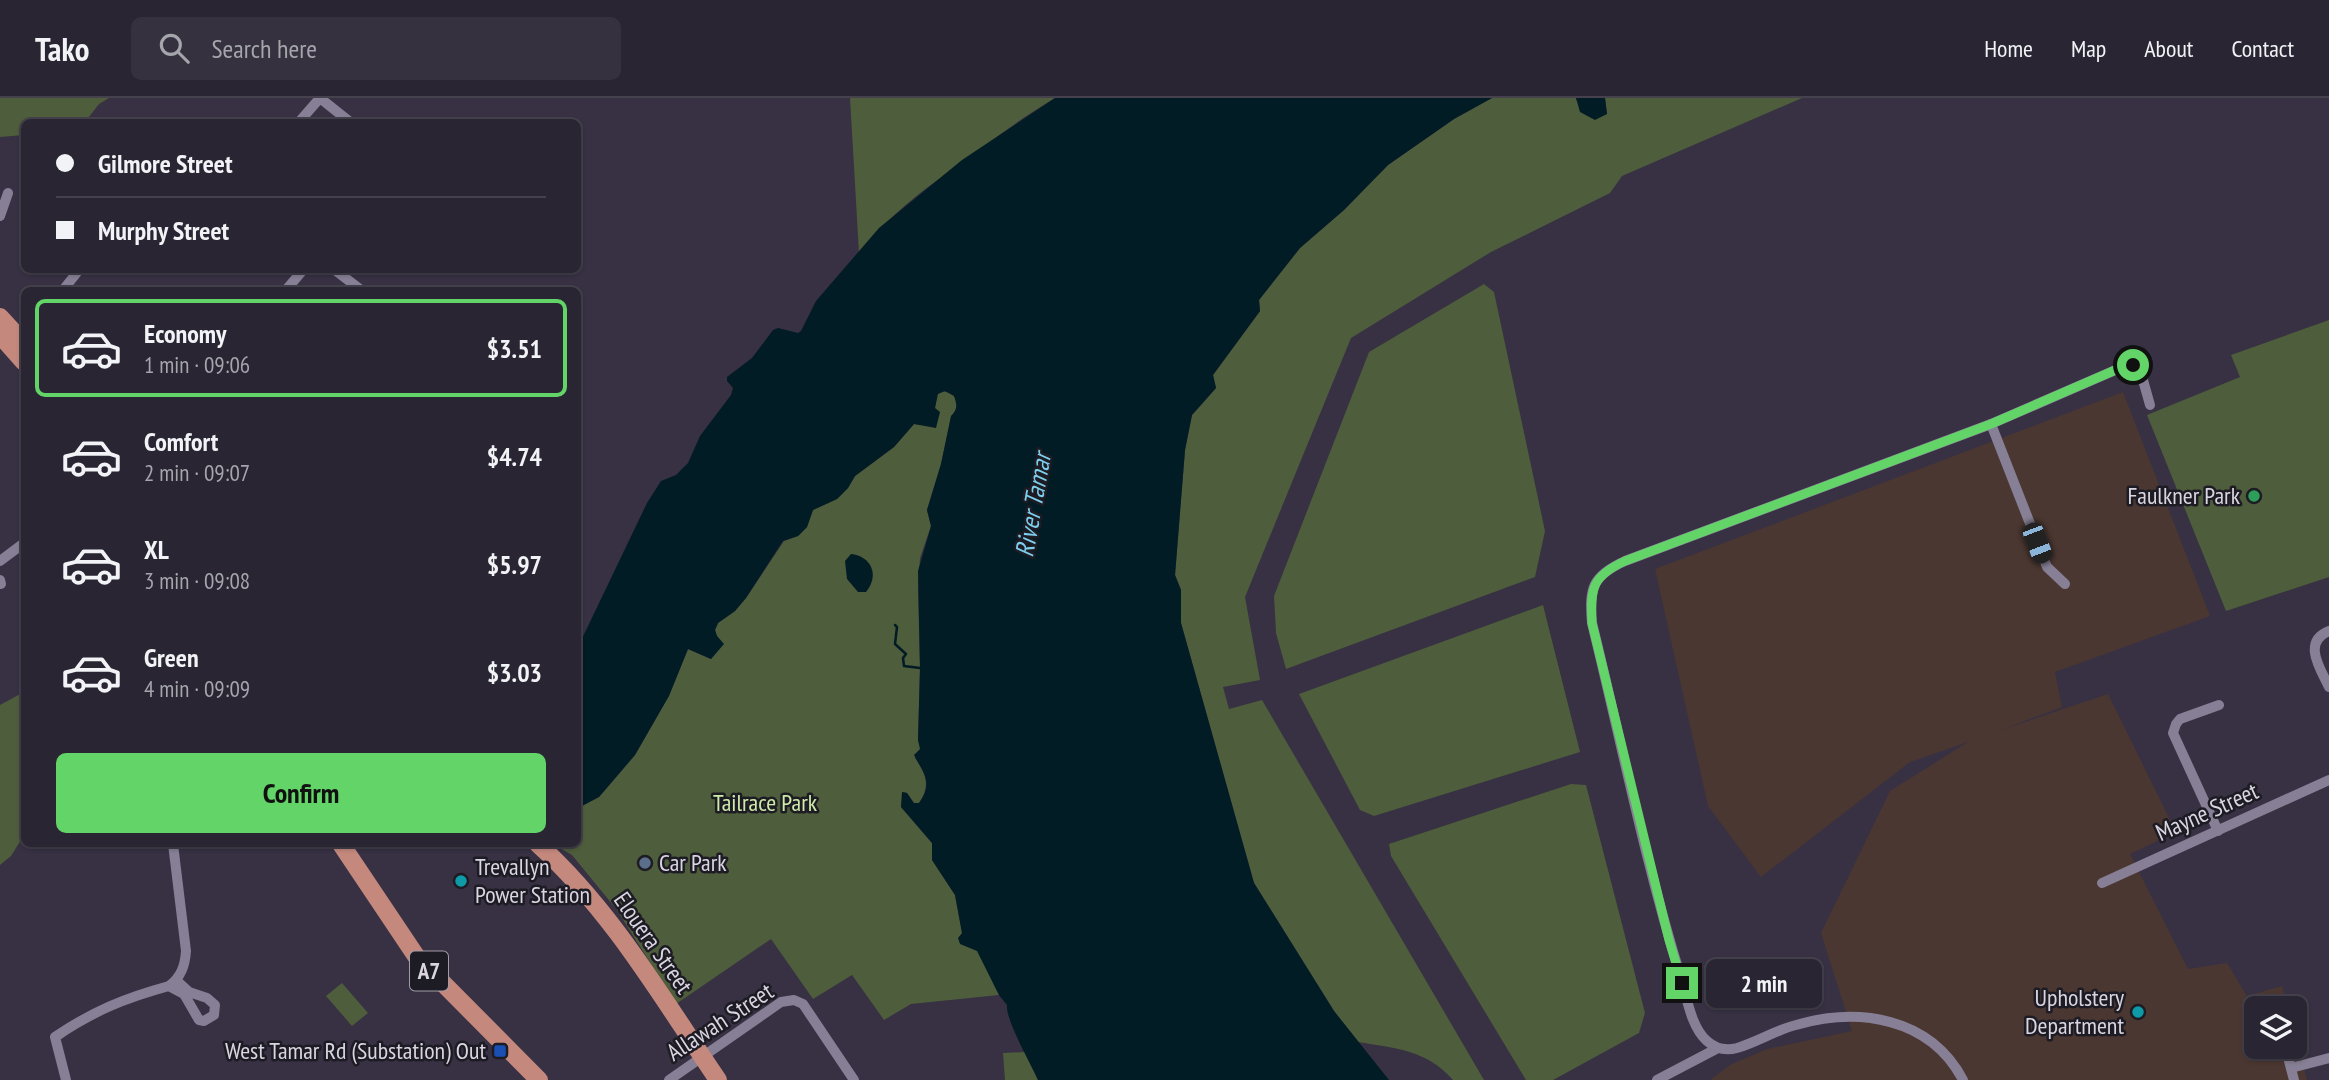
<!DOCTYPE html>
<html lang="en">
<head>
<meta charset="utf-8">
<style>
	:root { --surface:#292532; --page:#35313e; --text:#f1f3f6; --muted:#a5a5ac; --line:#45424d; --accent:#63d468 }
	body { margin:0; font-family:"PT Sans Narrow",sans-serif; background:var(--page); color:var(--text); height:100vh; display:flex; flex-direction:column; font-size:26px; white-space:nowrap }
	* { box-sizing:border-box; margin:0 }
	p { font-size:23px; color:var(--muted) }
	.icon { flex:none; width:38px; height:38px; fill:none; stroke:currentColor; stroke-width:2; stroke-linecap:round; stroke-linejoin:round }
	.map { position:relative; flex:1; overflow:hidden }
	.drawer { position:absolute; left:21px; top:189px; width:560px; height:560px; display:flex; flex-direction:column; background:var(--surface); border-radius:10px; box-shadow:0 2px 5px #0004,0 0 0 2px var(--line) }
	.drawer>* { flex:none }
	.banner { position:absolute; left:21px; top:21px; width:560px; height:154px; border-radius:10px; box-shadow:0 2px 5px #0004,0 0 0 2px var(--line); display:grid; align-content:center; height:154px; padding:0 35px; background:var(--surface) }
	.fabs { position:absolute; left:2244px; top:898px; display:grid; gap:14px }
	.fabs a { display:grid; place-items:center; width:63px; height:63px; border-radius:10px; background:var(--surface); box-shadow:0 2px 5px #0004,0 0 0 2px var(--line); font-size:35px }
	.end { position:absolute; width:32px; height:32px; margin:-16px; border:9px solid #63d468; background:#111; box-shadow:0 0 0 4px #111 }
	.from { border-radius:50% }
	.bubble { position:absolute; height:49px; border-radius:10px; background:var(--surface); box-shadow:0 2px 5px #0004,0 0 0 2px var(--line); font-size:23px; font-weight:600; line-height:49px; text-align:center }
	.car { position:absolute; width:21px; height:42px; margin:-21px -10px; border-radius:9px; box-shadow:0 0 5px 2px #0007; background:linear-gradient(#222 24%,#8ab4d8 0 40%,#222 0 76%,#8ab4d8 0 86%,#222 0) }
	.banner b { display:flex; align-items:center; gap:24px; height:66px; font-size:26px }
	.banner b+b { border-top:2px solid var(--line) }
	.banner i { width:18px; height:18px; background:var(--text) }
	ul { padding:12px 0 0; list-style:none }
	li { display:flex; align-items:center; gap:21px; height:98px; margin:0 14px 10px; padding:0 21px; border:4px solid transparent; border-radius:10px }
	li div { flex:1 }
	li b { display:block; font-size:26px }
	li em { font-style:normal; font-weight:600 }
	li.current { border-color:var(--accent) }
	li>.icon { width:63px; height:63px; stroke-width:1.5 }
	.primary-button { display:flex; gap:14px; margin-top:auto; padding:14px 35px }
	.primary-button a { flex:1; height:80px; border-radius:10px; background:var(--accent); color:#111; font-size:28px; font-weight:600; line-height:80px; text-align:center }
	header { display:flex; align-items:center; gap:42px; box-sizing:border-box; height:98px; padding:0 35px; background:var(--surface); border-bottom:2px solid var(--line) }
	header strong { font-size:33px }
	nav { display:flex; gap:38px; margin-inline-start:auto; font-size:24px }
	.search { width:490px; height:63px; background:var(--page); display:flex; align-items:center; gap:18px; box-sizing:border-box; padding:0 24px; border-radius:10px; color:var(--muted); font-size:26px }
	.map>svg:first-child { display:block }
	.industrial { fill:#4b3731 }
	.green { fill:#4e5d3b }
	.water { fill:#021c25 }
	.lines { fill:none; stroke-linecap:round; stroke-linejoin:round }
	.stream { stroke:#021c25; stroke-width:2.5 }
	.minor { stroke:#867f95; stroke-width:10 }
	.trunk { stroke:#c4887d; stroke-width:18 }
	.route { stroke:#63d468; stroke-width:9 }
	.leisure-dot { fill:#2e9e5b; stroke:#1d1b23; stroke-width:2.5 }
	.service-dot { fill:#5c6f8a; stroke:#1d1b23; stroke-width:2.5 }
	.culture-dot { fill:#0f9aa8; stroke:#1d1b23; stroke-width:2.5 }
	.transit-dot { fill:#1a4fb4; stroke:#1d1b23; stroke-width:2.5 }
	.labels { text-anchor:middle; stroke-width:5; stroke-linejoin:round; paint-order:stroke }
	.shield { fill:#1d1b23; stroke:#a19da8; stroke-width:2 }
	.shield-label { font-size:23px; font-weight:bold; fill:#d9d5e1 }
	.poi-label { font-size:24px; fill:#d9d5e1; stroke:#1d1b23; text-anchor:end }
	.park-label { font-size:24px; fill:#ceeba9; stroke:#1d1b23 }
	.street-label { font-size:24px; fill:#d9d5e1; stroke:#1d1b23 }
	.water-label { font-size:26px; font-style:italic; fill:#7cceed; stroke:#1d1b23 }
</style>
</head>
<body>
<header>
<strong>Tako</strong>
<div class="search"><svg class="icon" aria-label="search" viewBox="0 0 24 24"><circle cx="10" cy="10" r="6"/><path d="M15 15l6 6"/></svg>Search here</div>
<nav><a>Home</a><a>Map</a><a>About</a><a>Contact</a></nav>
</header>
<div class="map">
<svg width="2329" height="982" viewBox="0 0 2329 982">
	<rect width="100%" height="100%" fill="#373143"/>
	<polygon class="industrial" points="2123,294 2210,518 2055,574 2062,609 1998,633 2108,596 2176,734 2130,756 2188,871 2227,865 2247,898 2282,888 2288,910 2256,910 2256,948 2294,948 2294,935 2307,982 1710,982 1730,967 1767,951 1852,933 1821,835 1890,693 1968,644 1910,664 1761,779 1708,708 1655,471"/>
	<g class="green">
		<polygon points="0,0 109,0 99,6 85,24 24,24 24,37 0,39"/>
		<path d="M850,0H1055C1014,24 977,54 939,81C908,103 882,126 859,155Z"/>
		<path d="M1492,0H1576V2L1607,16L1605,0H1802L1622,78L1610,95L1491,154L1351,240L1245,499L1260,582L1223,589L1229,611L1262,602L1484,982H1453C1427,952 1395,950 1358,944L1334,913L1254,785L1181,525V492L1175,477L1185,352L1192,317L1216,290L1213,277L1260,213L1259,202L1300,150L1344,112L1388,67L1454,21Z"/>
		<polygon points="1484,186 1494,194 1545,433 1535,479 1286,571 1276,535 1274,498 1369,254"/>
		<polygon points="2329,222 2329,479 2226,513 2147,317 2240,279 2231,257"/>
		<path d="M941,293L951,295C959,302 958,311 951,319L941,366L927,412L931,428L920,460L918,490L920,570L918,642L921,651L915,660C927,674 930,690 919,705L914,706L907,695L903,694L901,709L932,745V762L955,797L962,835L977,852L999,897L911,906L884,922L852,877L813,901L771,841L676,906L617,812L572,757L553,746H578V710L599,699L635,657L669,597L688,551L711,561L723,546L717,538L715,532L718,525L735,513L746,500L784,443L798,438L807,429L813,412L837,401L848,390L855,378L894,349L914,326L921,327L935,310L937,296Z"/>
		<polygon points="1543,507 1580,654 1374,718 1360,712 1299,596"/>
		<polygon points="24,594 24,737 11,758 0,767 0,607"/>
		<polygon points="1571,686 1586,687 1645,915 1639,935 1553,982 1526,982 1391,758 1389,746"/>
		<polygon points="342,885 368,915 352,928 326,898"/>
		<polygon points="1025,954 1038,982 1005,982 1003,955"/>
	</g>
	<g class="water">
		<path d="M1055,0H1492L1454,21L1388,67L1344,112L1300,150L1259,202L1260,213L1213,277L1216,290L1192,317L1185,352L1175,477L1181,492V525L1254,785L1334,913L1389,982H1038C1031,966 1005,921 1007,907L999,897L977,853L960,846L958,840L962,835L955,797L932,762V745L901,709L902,694L907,695L914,705H919C934,684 923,675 914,657L920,651L918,642L920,570L918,473L931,428L927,412L941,366L951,318C958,311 957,307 954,298L945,293L938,296L935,310L940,314L936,330L914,326L894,349L855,378L848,390L837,401L813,412L807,429L798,438L783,443L746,500L735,513L718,525L715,532L717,538L724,546L711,561L688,551L669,598L635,657L599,699L578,710V549L647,405L661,383L676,377L688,365L700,338L731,297L733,290L727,283V279L752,260L773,232L778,230L798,235L801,233L816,203L879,130L962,62Z"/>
		<polygon points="1576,0 1605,0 1607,16 1595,22 1580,14"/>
		<path d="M851,456C871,458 880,477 866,494H858L847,481L845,463Z"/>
	</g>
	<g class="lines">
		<polyline class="stream" points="895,527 897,529 895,546 906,556 903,560 904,568 920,570"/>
		<g class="minor">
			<polyline points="320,0 350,24"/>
			<polyline points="299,24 320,0"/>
			<polyline points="0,118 8,95"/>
			<polyline points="335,172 361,192"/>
			<polyline points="63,192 79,172"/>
			<polyline points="286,192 303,172"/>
			<polyline points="1991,326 2047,469 2065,486"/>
			<polyline points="0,463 24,445"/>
			<polyline points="0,482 1,486"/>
			<path d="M2329,533C2302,544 2320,570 2329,589"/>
			<polyline points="2218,733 2173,635 2176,626 2180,621 2219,607"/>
			<polyline points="2102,785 2329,682"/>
			<polyline points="169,888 184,896 199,922 204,923 214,917 215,907 207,900 189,894 177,883"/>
			<polyline points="2273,903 2275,910"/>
			<polyline points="2285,948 2294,982"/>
			<polyline points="2291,970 2329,960"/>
			<path d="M66,982L55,939C93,913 125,900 169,888C181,879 185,868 186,853L173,746"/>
			<polyline points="669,982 781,904 794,902 803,906 854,982"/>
			<polyline points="1657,982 1718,950"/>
			<path d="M1963,982C1930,919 1858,909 1796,927C1776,932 1757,944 1737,950C1726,953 1716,951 1707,943C1691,929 1687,900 1681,880C1645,764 1621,643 1592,525C1589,490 1592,478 1625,463L1991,326L2127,267H2133L2141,275L2150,307"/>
		</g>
		<g class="trunk">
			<polyline points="0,219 24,245"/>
			<polyline points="0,237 24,264"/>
			<polyline points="341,746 416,858 539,982"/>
			<path d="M538,746C612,813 662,900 718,982"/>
		</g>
	</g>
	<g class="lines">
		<path class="route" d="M1682,885L1669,842L1592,525C1590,491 1592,478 1625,463L1991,326L2127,267H2133"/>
	</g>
	<circle class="leisure-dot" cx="2254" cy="398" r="7"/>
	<circle class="service-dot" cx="645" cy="765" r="7"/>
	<g class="culture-dot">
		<circle cx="461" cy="783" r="7"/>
		<circle cx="2138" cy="914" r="7"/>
	</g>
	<rect class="transit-dot" x="493" y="946" width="14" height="14" rx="3.5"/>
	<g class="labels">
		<rect class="shield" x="410" y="853.5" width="38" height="39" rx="5"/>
		<g class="shield-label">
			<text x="429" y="881">A7</text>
		</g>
		<g class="poi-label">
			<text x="2240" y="406">Faulkner Park</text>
			<text x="659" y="773" text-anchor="start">Car Park</text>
			<text x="475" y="777" text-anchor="start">Trevallyn<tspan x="475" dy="28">Power Station</tspan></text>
			<text x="2124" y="908">Upholstery<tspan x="2124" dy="28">Department</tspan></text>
			<text x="486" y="961">West Tamar Rd (Substation) Out</text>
		</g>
		<g class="park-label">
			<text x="765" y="713">Tailrace Park</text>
		</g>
		<g class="street-label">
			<text transform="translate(2207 714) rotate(-24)" y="8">Mayne Street</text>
			<text transform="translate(653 845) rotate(55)" y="8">Elouera Street</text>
			<text transform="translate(720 924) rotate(-33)" y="8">Allawah Street</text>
		</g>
		<g class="water-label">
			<text transform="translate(1033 407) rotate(-80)" y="9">River Tamar</text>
		</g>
	</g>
</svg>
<div class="fabs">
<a><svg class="icon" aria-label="layers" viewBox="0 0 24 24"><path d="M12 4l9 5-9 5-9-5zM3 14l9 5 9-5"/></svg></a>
</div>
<i class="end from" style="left:2133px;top:267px"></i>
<i class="end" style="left:1682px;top:885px"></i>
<div class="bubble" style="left:1706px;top:861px;width:116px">2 min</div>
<i class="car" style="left:2037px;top:445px;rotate:159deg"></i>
<div class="banner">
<b><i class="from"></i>Gilmore Street</b>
<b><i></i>Murphy Street</b>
</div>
<section class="drawer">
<ul>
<li class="current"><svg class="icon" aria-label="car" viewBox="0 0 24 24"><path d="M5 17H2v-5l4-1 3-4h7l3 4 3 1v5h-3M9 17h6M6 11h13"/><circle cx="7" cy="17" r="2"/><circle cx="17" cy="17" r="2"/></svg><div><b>Economy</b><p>1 min · 09:06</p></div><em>$3.51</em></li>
<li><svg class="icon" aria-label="car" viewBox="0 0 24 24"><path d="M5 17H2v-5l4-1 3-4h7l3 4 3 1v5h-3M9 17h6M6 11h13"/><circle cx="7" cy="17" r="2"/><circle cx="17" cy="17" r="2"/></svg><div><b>Comfort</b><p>2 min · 09:07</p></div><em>$4.74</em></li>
<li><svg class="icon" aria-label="car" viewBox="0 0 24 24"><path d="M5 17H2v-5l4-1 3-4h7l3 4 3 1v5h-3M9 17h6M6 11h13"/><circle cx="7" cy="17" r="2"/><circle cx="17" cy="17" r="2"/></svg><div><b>XL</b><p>3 min · 09:08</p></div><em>$5.97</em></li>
<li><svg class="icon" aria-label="car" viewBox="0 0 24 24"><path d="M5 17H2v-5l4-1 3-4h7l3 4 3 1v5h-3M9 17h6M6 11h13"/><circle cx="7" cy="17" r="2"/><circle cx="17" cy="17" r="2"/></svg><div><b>Green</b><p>4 min · 09:09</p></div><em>$3.03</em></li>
</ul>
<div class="primary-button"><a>Confirm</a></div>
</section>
</div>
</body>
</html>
